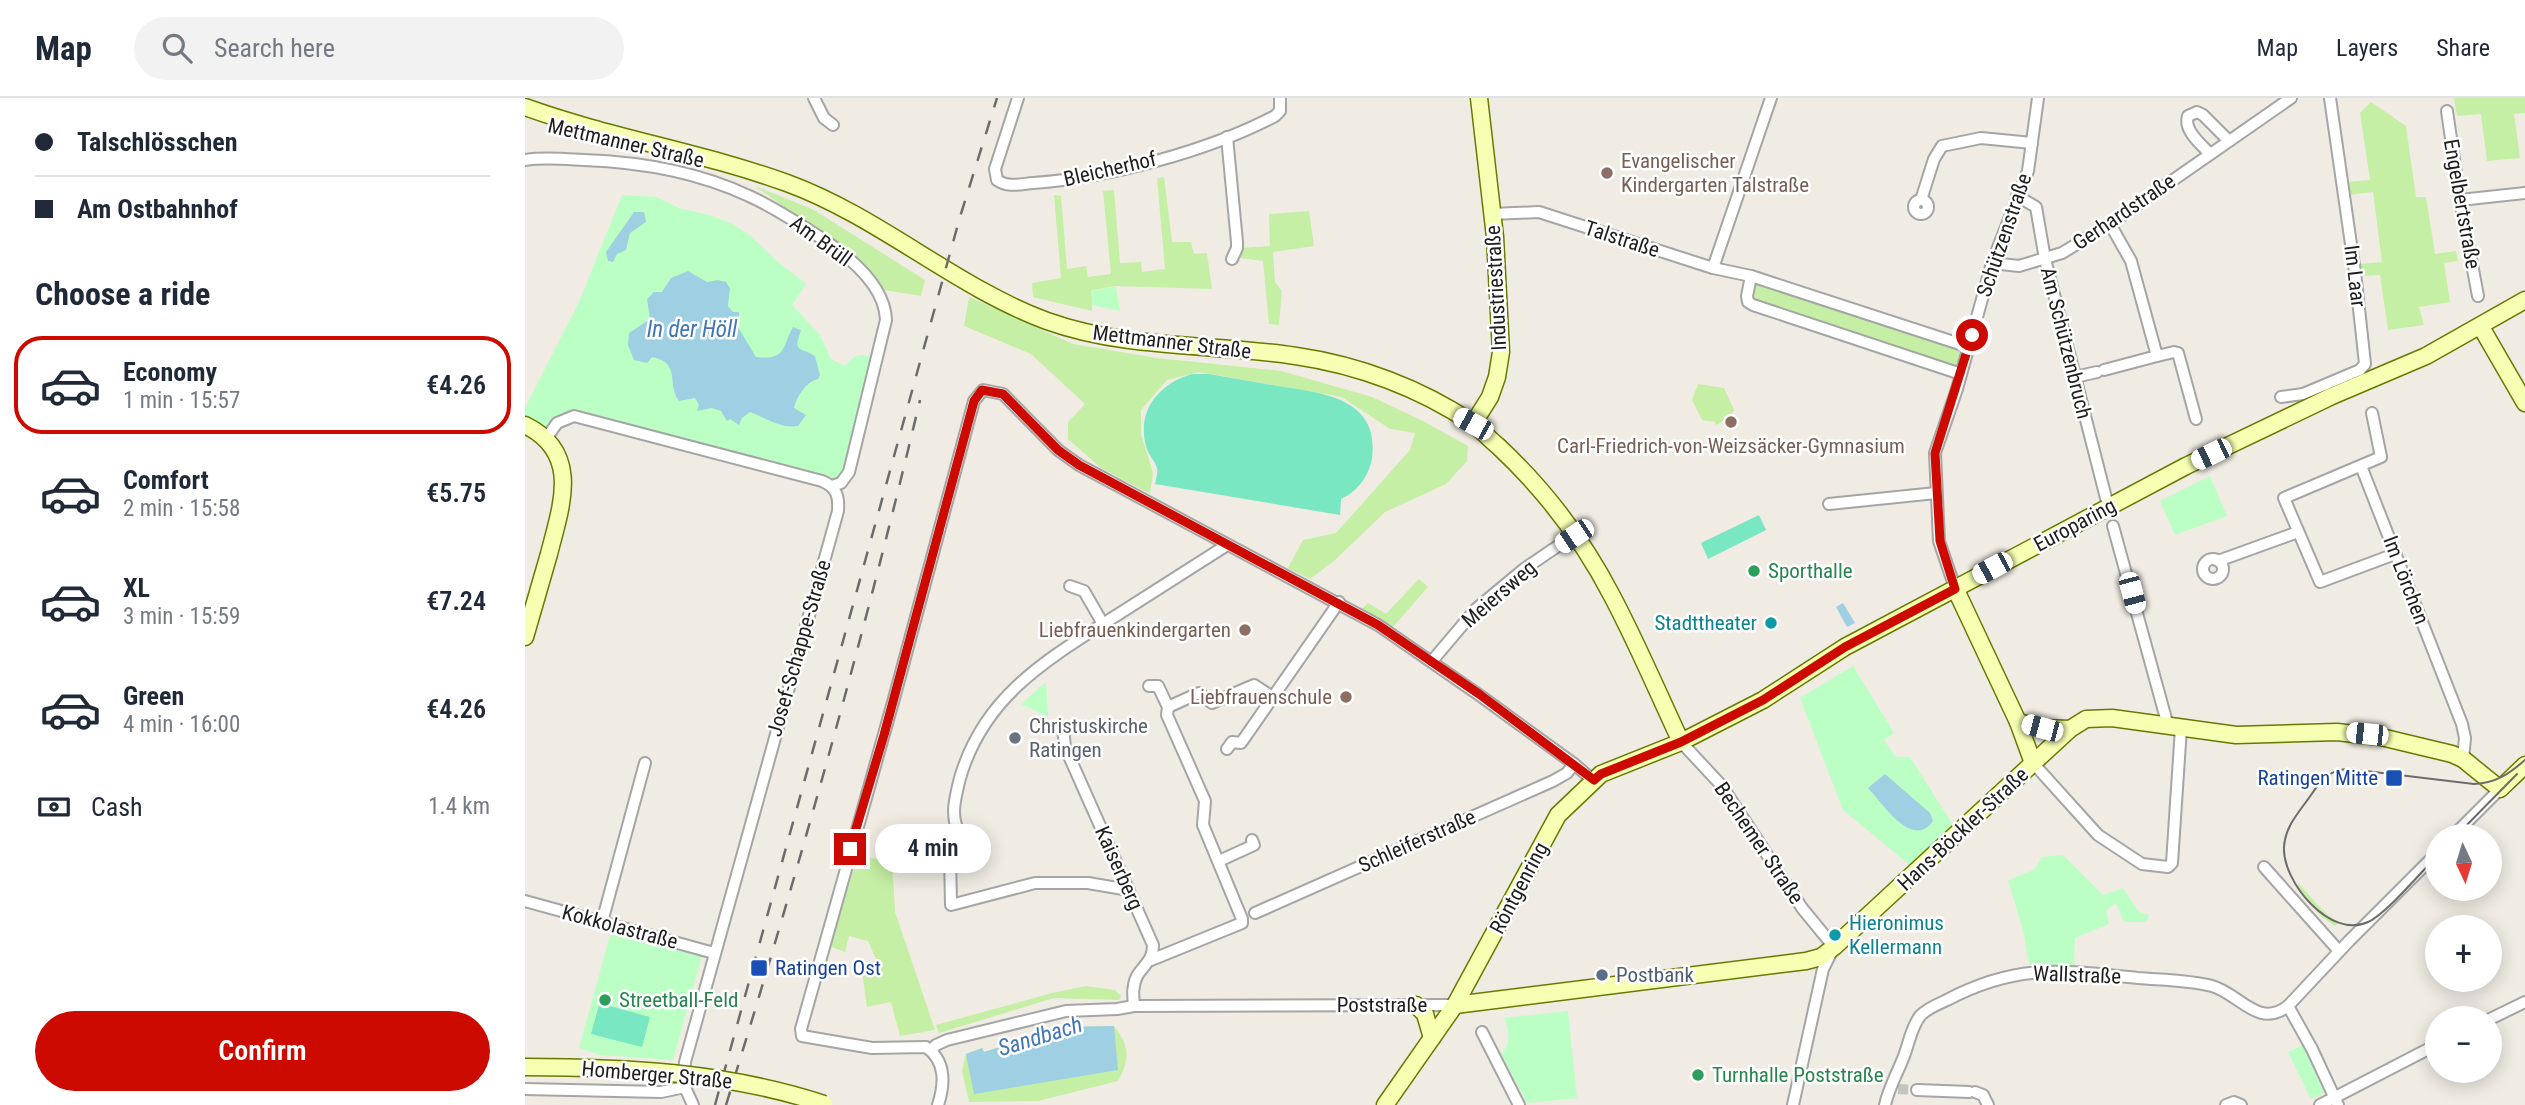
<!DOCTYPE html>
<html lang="en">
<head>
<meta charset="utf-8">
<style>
	:root { --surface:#fff; --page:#f2f2f3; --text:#1f2937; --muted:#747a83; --line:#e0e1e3; --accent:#cc0a00 }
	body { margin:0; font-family:"Roboto Condensed",sans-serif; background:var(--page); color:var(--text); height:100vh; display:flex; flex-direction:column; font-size:26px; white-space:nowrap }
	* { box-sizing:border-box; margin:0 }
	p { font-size:23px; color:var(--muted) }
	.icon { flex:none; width:38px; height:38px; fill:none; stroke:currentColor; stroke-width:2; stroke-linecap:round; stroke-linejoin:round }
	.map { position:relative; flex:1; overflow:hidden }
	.drawer { display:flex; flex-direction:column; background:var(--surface); width:525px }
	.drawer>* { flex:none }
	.hud { display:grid; align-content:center; height:154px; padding:0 35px; background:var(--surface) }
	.needle { width:46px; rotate:176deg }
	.buttons { position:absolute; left:1900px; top:726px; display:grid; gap:14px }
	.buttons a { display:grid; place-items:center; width:77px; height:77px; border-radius:50%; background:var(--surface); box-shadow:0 4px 18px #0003; font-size:35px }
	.end { position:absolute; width:32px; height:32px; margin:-16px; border:9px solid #cc0a00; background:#fff; box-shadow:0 0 0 4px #fff }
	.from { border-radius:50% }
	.bubble { position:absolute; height:49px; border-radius:24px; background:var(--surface); box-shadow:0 4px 18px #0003; font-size:23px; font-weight:600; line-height:49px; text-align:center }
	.car { position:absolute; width:21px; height:42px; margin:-21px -10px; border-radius:9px; box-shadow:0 0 5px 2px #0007; background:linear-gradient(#fff 24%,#345 0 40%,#fff 0 76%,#345 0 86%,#fff 0) }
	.hud b { display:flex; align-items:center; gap:24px; height:66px; font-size:26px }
	.hud b+b { border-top:2px solid var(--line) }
	.hud i { width:18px; height:18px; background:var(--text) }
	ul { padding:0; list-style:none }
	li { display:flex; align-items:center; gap:21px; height:98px; margin:0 14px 10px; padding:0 21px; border:4px solid transparent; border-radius:28px }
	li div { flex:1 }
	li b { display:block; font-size:26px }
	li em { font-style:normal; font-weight:600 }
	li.selected { border-color:var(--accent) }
	li>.icon { width:63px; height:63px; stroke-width:1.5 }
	h2 { padding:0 35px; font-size:32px; line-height:84px }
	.pay { display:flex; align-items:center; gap:18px; height:77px; padding:0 35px; font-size:26px }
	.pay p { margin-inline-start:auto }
	.primary-button { display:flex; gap:14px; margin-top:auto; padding:14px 35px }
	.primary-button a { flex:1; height:80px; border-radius:42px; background:var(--accent); color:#fff; font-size:28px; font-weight:600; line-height:80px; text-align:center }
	header { display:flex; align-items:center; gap:42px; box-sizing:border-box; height:98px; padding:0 35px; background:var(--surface); border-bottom:2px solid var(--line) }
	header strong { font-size:33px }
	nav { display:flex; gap:38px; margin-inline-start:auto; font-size:24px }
	.search { width:490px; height:63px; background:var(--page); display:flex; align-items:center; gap:18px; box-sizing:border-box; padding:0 24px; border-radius:38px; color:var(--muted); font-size:26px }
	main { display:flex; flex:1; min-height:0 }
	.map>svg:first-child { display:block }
	.grass { fill:#c5efa4 }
	.park { fill:#bbffc4 }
	.pitch { fill:#79e7c2 }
	.water { fill:#9fcfe2 }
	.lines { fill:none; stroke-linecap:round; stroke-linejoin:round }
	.street-tunnel { stroke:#c6c3bc; stroke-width:10; stroke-dasharray:10 5; stroke-linecap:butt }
	.street-casing { stroke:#a5a5a5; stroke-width:14 }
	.secondary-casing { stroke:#667a00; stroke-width:19 }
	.street { stroke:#fff; stroke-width:10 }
	.secondary { stroke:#f7ffb2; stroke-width:16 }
	.tram { stroke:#6c6c6c; stroke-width:2 }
	.rail { stroke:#6c6c6c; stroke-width:2.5; stroke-dasharray:14 14; stroke-linecap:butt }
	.secondary-bridge-casing { stroke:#667a00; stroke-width:19; stroke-linecap:butt }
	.secondary-bridge { stroke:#f7ffb2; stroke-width:16 }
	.route { stroke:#cc0a00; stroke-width:9 }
	.education-dot { fill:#8d6e63; stroke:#fff; stroke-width:2.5 }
	.leisure-dot { fill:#2e9e5b; stroke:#fff; stroke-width:2.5 }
	.culture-dot { fill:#0f9aa8; stroke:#fff; stroke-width:2.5 }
	.worship-dot { fill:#6b7280; stroke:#fff; stroke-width:2.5 }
	.transit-dot { fill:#1a4fb4; stroke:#fff; stroke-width:2.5 }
	.service-dot { fill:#5c6f8a; stroke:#fff; stroke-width:2.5 }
	.labels { text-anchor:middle; stroke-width:5; stroke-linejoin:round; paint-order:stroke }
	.street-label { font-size:21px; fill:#1e1e1e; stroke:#fff }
	.education-label { font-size:21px; fill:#785e54; stroke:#fff; text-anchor:end }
	.leisure-label { font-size:21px; fill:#27864d; stroke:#fff; text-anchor:start }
	.culture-label { font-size:21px; fill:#0d838f; stroke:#fff; text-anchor:end }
	.worship-label { font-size:21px; fill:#5b616d; stroke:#fff; text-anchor:start }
	.transit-label { font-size:21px; fill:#164399; stroke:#fff; text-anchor:end }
	.service-label { font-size:21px; fill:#4e5e75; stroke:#fff; text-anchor:start }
	.water-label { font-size:23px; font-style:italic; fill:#4176b7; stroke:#fff }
</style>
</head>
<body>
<header>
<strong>Map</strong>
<div class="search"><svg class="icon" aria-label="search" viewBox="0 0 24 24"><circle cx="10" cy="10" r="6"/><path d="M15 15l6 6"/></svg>Search here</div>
<nav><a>Map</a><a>Layers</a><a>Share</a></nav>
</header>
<main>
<section class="drawer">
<div class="hud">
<b><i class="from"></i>Talschlösschen</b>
<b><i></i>Am Ostbahnhof</b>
</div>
<h2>Choose a ride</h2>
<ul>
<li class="selected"><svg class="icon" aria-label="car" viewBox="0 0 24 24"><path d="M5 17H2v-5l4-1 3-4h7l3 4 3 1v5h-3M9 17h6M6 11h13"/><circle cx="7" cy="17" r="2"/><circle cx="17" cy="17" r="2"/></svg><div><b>Economy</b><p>1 min · 15:57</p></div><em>€4.26</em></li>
<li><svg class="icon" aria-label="car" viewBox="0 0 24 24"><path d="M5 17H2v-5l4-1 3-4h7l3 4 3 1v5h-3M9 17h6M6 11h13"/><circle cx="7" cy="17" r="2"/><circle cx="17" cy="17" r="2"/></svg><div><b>Comfort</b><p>2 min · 15:58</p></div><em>€5.75</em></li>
<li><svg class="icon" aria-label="car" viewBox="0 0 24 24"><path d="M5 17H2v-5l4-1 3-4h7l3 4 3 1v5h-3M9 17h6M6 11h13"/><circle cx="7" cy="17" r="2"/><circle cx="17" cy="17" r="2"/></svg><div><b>XL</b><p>3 min · 15:59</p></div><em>€7.24</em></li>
<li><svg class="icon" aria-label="car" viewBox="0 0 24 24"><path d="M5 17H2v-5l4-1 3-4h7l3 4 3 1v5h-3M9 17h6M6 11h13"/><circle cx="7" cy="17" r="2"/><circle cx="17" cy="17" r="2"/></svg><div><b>Green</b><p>4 min · 16:00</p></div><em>€4.26</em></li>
</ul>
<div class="pay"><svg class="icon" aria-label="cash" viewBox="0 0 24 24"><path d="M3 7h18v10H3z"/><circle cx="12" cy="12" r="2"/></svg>Cash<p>1.4 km</p></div>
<div class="primary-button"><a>Confirm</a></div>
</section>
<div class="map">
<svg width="2000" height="1007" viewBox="0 0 2000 1007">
	<rect width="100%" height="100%" fill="#f0ece3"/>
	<g class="grass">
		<polygon points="1929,0 2000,0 2000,15 1989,16 1995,60 1962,63 1956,16 1932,18"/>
		<polygon points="1846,4 1881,28 1891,99 1901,99 1910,156 1931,153 1933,163 1919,165 1925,204 1894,209 1899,227 1863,232 1855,177 1836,178 1834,166 1857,164 1848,94 1823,97 1821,84 1845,82 1835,15"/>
		<polygon points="639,79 647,144 666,144 669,156 682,155 687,191 591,188 567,192 567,213 508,199 507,185 536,180 529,97 536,98 542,171 561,168 563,179 586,176 578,93 589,92 595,165 616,164 617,174 640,171 632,80"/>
		<polygon points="230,88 289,112 400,182 396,198 359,192 327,157"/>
		<polygon points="784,113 789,148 748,154 750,184 757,193 754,227 744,226 738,163 716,160 716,150 745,148 744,116"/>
		<polygon points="1227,179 1441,249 1433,276 1224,204"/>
		<polygon points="444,199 548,246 632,260 756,273 847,299 898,323 943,348 942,363 921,386 860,414 809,463 785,481 763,470 778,442 811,435 885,352 890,335 865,331 817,299 674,274 642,282 616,312 616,336 628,375 625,396 576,370 543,341 543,324 560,306 506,256 439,228"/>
		<polygon points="1173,286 1199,290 1209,312 1205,320 1191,327 1190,324 1177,322 1167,302"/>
		<polygon points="894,481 903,489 867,530 837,511 843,505 861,516"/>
		<polygon points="333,758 367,763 370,814 410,932 375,938 366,904 342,909 337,875 351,861 343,843 324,838 320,854 304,848"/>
		<polygon points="1774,786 1802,817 1814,824 1810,828 1796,818 1771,789"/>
		<polygon points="561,888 590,892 596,898 594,902 529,900 414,935 411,927 527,895"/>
		<path d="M589,928C605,948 605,961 593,983L513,1003L444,1004L437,973L441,956L457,950L459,954L481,947L480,944L537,929Z"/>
	</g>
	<g class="park">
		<path d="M97,97L132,99L154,110L184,117L208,126L226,138L254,165L281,186L267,207L295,237L306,261L320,268C331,255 336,254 352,262L324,374L307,388L49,318L21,341L0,327V310L54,204Z"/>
		<polygon points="591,188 595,213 567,207 566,193"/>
		<polygon points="1685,378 1702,418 1650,437 1635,403"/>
		<polygon points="1328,568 1369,635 1359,642 1371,659 1385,659 1428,727 1385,767 1318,712 1275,600"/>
		<polygon points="521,584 523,618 523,619 496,606"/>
		<polygon points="1538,757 1578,797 1598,790 1614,814 1624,817 1621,824 1599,824 1591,805 1581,812 1584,826 1550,840 1549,868 1504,866 1498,832 1483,782 1509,772 1517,759"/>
		<polygon points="86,834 177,858 148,962 75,957 54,950"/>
		<path d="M1043,913L1052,1000L1002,1005L976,956C987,945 984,934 979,920Z"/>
		<polygon points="1778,947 1799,995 1786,1001 1763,954"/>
	</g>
	<g class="pitch">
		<path d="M667,276H684C707,280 730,284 753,288C796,295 855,299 847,360C844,378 832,394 816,401L815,417L630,386C631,382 633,374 632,370C630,364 624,357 622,351C610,314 633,286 667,276Z"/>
		<polygon points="1234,417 1241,432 1183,461 1176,445"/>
		<polygon points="77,896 87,899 85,908 125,919 117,949 66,936"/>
	</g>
	<g class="water">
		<polygon points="109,114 119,114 121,124 105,135 101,152 92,156 88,164 83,163 81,154"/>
		<path d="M163,173L182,184L193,182L201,184L205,190L203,208L208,214H214V231L231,259C262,263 257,248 268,229L276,232C268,256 274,248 290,258L295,277L293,281C281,284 272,298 269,310L281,317L273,328C256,331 239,319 225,314L217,320L214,327L205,321L202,323L196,313L187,310L172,313L174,307L170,300L154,303C141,286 157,265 127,259L122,265L109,262L103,247L104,235L125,221L122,201L129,194H137L146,180Z"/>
		<polygon points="1318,505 1330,525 1322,529 1311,509"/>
		<path d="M1360,676L1405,715L1408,723C1387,753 1356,703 1343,690Z"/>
		<polygon points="589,928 593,972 449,996 441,956 457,950 459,954 481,947 480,944 537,929"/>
	</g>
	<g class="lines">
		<polyline class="street-tunnel" points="1373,991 1392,992"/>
		<defs>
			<g id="street">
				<polyline points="289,0 299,20 308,27"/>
				<path d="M493,0L470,71L472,82C483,90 496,86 508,85C583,80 683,53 750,18L755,13V0"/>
				<polyline points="1922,13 1935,102 1953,198"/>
				<polyline points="702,39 712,144 712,150 707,161"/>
				<path d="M1685,56C1676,46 1658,32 1663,18L1672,14L1678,17L1704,43"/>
				<path d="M0,62C19,59 39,61 59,62C115,64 173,74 224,98C249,109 271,124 293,138C321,156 360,186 361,222L324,374L316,385L307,388"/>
				<polyline points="1492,98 1511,109 1520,161 1581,400"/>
				<polyline points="1396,102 1409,61 1417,48 1456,40 1507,45"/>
				<polyline points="1935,102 2000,95"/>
				<circle cx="1396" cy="109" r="7"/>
				<polyline points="967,116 1014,114 1188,170 1226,178 1444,249"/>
				<polyline points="1467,165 1494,168 1537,155 1585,126 1766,0"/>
				<polyline points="1188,170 1246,0"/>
				<polyline points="1226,178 1222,198 1223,204 1228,207 1436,276"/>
				<polyline points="1632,258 1649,254 1653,255 1671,321"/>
				<polyline points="1579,272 1632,258 1606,163 1585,126"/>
				<polyline points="1550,279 1572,274"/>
				<polyline points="1756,299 1778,296 1835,272 1840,266 1830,174 1805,0"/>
				<polyline points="1847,315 1856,359 1759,400 1795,484 1870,456"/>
				<path d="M21,341L32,325L49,318L297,383C312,389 314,399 313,413L160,964L158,985L168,1007"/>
				<polyline points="1836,368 1937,626 1940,640 1938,661"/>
				<polyline points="1304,406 1411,395"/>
				<polyline points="1588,428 1643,628"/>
				<circle cx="1688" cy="471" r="10"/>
				<polyline points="1693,463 1773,434"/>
				<polyline points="545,488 559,493 578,526"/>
				<polyline points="1430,490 1414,443 1410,355 1432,291 1467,165 1503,73 1513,0"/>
				<polyline points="907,563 951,511 999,471 1049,437"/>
				<polyline points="624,588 633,588 643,609 642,617 680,703 678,727 717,821 717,825 626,862"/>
				<polyline points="643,609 674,595 687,605 729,587 746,598"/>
				<path d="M538,630L540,649L628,847C628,863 619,866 612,878C607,888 608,898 609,908"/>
				<polyline points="1156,644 1197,688 1277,810 1309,849 1298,871 1268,1007"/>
				<polyline points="702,651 707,644 716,645 814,504"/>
				<polyline points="1508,665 1573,737 1617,766 1643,769 1647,765 1656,630"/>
				<path d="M433,732C425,716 431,697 435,680C459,598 521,562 589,519C627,495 664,471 702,447"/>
				<polyline points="1928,738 1975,691"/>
				<polyline points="425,755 426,807 510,785 563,785 604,792"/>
				<polyline points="694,763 729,747 727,742"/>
				<polyline points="1739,769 1814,853"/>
				<polyline points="0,803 189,855"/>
				<polyline points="730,815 1028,683 1042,675 1049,666"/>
				<polyline points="77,824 120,665"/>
				<polyline points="1763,908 1787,951 1813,1007"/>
				<polyline points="1965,921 2000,904"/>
				<polyline points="957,934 994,1007"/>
				<polyline points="406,952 411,947 422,942 541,913 592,911 609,908 930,907"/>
				<polyline points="0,991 136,994 160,989"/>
				<polyline points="1392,992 1444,994"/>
				<polyline points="1450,994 1458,997 1463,1007"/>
				<path d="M413,1007C420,985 421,963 401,949L347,950L277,938L276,931L370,597L449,303L458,292L478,296L533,352L554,367L853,527L957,599L1049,666L1069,683"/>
				<path d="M1360,1007C1364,989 1373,974 1379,958C1384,945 1386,930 1395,918C1401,911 1413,906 1422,902C1492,865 1538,872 1613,880C1638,882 1663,882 1687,888C1715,896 1733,931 1763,908L1824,843L1913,754"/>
				<polyline points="1701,1007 1709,1004 1716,1007"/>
				<polyline points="1795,1007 1913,946"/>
			</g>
			<g id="secondary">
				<path d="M0,9C86,40 176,54 262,85C355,119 430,189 522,223C603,252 688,245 771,258C833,267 895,290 947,325C956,331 964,341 973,348C1019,391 1058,442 1087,498C1112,545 1133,595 1156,644"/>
				<polyline points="1956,229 2000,305"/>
				<polyline points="948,326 965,299 972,279 976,254 970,139 954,0"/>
				<path d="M0,327C57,355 36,408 24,456C16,484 8,511 0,539"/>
				<polyline points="1430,490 1493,624 1508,665"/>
				<polyline points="1493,624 1516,630 1545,631"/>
				<polyline points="891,907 900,916 907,940"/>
				<polyline points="930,907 1281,863 1296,859 1309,849 1545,631 1561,621 1587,620 1711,637 1812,634 1856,639 1927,656 1938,661 1975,691 2000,667"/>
				<polyline points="860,1007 930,907 1033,717 1076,676 1156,644 1238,602 1320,549 1661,368 1807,298 1901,258 2000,202"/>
			</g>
		</defs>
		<use href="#street" class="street-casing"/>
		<use href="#secondary" class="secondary-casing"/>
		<use href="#street" class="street"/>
		<use href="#secondary" class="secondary"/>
		<g class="tram">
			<polyline points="1931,738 1992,676"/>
			<path d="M1913,757C1897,773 1861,816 1843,824C1805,842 1757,783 1759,749C1760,728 1775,713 1786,697C1796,682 1805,671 1824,671L1949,686C1971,685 1984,676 2000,662"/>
		</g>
		<g class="rail">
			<polyline points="190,1007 435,119 472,0"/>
			<path d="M201,1007C273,774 339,539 395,302"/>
		</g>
		<defs>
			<path id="secondary-bridge" d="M0,969C101,969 202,974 299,1006"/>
		</defs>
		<use href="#secondary-bridge" class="secondary-bridge-casing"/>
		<use href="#secondary-bridge" class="secondary-bridge"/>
	</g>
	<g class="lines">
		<polyline class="route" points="325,751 359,637 449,303 457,292 478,296 533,352 554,367 853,527 954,596 1069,682 1076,676 1156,644 1238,602 1320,549 1430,491 1415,443 1410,355 1447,237"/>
	</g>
	<g class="education-dot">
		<circle cx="1082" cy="75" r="7"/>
		<circle cx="1206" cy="324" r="7"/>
		<circle cx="720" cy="532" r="7"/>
		<circle cx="821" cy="599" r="7"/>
	</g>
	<g class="leisure-dot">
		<circle cx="1229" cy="473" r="7"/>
		<circle cx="80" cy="902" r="7"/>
		<circle cx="1173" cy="977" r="7"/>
	</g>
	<g class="culture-dot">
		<circle cx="1246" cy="525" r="7"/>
		<circle cx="1310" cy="837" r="7"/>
	</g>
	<circle class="worship-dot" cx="490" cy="640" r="7"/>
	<g class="transit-dot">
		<rect x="1860" y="671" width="18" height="18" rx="3.5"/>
		<rect x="225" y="861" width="18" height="18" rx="3.5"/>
	</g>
	<circle class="service-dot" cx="1077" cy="877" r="7"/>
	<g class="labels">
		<g class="street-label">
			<text transform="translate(101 45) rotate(13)" y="7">Mettmanner Straße</text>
			<text transform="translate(585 71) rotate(-13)" y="7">Bleicherhof</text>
			<text transform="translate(1937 106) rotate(80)" y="7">Engelbertstraße</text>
			<text transform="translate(1599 114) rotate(-34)" y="7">Gerhardstraße</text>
			<text transform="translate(1479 137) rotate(-71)" y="7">Schützenstraße</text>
			<text transform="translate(1097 141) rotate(18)" y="7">Talstraße</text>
			<text transform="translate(296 143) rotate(36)" y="7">Am Brüll</text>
			<text transform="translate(1830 178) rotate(83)" y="7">Im Laar</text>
			<text transform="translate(971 190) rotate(-93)" y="7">Industriestraße</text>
			<text transform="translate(647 244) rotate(7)" y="7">Mettmanner Straße</text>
			<text transform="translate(1541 245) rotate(76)" y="7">Am Schützenbruch</text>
			<text transform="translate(1550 427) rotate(-28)" y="7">Europaring</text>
			<text transform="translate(1881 482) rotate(69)" y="7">Im Lörchen</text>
			<text transform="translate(974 496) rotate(-41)" y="7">Meiersweg</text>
			<text transform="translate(274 550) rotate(-74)" y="7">Josef-Schappe-Straße</text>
			<text transform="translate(1438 731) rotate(-43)" y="7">Hans-Böckler-Straße</text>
			<text transform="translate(892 743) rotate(-24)" y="7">Schleiferstraße</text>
			<text transform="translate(1234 745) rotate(56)" y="7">Bechemer Straße</text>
			<text transform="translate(594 770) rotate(66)" y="7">Kaiserberg</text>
			<text transform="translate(994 790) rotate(-62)" y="7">Röntgenring</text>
			<text transform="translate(95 829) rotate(15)" y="7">Kokkolastraße</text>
			<text transform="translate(1552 877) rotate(2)" y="7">Wallstraße</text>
			<text x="857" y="914">Poststraße</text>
			<text transform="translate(132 977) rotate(5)" y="7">Homberger Straße</text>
		</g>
		<g class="education-label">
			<text x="1096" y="70" text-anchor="start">Evangelischer<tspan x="1096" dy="24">Kindergarten Talstraße</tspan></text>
			<text x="1206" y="355" text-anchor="middle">Carl-Friedrich-von-Weizsäcker-Gymnasium</text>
			<text x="706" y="539">Liebfrauenkindergarten</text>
			<text x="807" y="606">Liebfrauenschule</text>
		</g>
		<g class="leisure-label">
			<text x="1243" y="480">Sporthalle</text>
			<text x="94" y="909">Streetball-Feld</text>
			<text x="1187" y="984">Turnhalle Poststraße</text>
		</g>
		<g class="culture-label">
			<text x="1232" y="532">Stadttheater</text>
			<text x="1324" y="832" text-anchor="start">Hieronimus<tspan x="1324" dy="24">Kellermann</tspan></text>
		</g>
		<g class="worship-label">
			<text x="504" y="635">Christuskirche<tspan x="504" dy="24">Ratingen</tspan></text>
		</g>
		<g class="transit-label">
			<text x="1853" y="687">Ratingen Mitte</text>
			<text x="250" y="877" text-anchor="start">Ratingen Ost</text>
		</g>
		<g class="service-label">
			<text x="1091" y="884">Postbank</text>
		</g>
		<g class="water-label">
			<text x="167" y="239">In der Höll</text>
			<text transform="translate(515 938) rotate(-17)" y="8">Sandbach</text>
		</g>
	</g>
</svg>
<div class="buttons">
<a><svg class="needle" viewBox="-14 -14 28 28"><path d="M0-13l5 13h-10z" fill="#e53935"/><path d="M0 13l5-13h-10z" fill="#747a83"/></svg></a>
<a>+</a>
<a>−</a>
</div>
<i class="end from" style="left:1447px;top:237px"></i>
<i class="end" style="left:325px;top:751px"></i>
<div class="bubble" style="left:350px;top:726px;width:116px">4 min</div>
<i class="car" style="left:948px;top:326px;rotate:299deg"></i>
<i class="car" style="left:1686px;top:356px;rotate:244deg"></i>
<i class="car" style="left:1049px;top:438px;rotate:236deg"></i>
<i class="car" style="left:1467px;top:470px;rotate:242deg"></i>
<i class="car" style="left:1607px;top:495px;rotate:165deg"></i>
<i class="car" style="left:1517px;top:630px;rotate:285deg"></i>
<i class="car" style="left:1842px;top:636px;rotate:276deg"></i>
</div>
</main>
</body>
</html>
